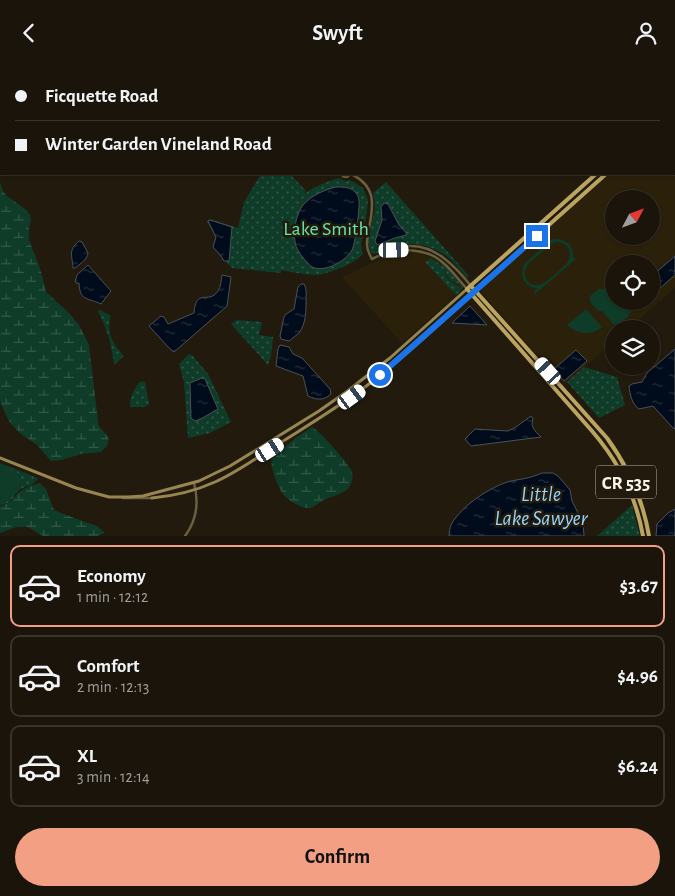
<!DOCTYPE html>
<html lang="en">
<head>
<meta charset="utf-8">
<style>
	:root { --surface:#1a140a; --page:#231d13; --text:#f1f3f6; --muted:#9f9e9c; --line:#38332b; --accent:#f39f83 }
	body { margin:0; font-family:"Alegreya Sans",sans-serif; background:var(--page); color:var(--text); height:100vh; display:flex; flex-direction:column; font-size:19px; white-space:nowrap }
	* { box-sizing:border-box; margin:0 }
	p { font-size:16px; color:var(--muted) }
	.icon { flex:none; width:28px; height:28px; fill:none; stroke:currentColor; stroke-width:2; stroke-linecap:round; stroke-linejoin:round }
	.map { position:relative; height:471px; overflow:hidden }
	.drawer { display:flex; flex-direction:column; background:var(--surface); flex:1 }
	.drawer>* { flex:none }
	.hud { position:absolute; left:0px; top:0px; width:675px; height:110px; box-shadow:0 1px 4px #0004,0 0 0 1px var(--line); display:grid; align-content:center; height:110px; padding:0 15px; background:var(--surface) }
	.needle { width:32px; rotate:49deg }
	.buttons { position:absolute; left:605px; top:125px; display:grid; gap:10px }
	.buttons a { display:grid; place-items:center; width:55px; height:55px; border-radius:50%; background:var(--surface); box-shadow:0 1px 4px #0004,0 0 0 1px var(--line); font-size:25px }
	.end { position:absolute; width:22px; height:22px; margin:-11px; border:6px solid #1a73e8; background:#fff; box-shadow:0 0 0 2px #fff }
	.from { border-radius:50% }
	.car { position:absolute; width:15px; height:30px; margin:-15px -8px; border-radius:6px; box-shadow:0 0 4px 1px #0007; background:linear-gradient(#fff 24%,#345 0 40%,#fff 0 76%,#345 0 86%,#fff 0) }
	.hud b { display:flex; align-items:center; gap:18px; height:48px; font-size:19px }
	.hud b+b { border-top:1px solid var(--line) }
	.hud i { width:12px; height:12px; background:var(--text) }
	ul { padding:9px 0 0; list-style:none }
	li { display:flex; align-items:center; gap:15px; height:82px; margin:0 10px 8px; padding:0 5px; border:2px solid var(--line); border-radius:10px }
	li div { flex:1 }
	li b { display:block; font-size:19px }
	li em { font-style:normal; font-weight:700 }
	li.selected { border-color:var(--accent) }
	li>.icon { width:45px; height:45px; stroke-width:1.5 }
	.primary-button { display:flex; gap:10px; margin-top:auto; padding:10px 15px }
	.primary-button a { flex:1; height:58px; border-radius:30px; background:var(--accent); color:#111; font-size:20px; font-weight:700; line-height:58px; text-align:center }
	header { display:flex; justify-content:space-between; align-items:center; height:65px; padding:0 15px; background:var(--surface); font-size:22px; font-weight:700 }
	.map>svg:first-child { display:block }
	.built { fill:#2b210b; fill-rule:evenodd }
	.green { fill:url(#green-dots) }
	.wetland { fill:url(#wetland-marsh) }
	.pitch { fill:#0e3c28; fill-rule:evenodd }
	.water { fill:url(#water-ripples); stroke:#4a5158 }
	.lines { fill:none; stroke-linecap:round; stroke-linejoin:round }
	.tertiary { stroke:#6a6040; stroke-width:2.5 }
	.secondary { stroke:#988652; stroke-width:3 }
	.primary { stroke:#bba460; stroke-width:4 }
	.route { stroke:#1a73e8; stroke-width:6 }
	.labels { text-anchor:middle; stroke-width:5; stroke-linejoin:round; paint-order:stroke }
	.shield { fill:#221b0d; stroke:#b6b2a6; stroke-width:1 }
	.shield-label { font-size:19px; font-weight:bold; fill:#f6f2e8 }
	.park-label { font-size:20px; fill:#6ae4aa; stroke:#221b0d }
	.water-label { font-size:21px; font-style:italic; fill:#98d3fb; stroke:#221b0d }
</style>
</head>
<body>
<header><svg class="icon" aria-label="back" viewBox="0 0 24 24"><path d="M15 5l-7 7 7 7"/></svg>Swyft<svg class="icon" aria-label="person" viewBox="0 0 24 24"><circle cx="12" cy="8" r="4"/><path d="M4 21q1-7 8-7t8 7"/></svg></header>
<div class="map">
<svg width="675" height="471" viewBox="0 0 675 471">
	<defs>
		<pattern id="green-dots" width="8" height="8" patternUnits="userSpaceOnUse" patternTransform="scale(1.25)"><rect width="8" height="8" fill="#0e3c28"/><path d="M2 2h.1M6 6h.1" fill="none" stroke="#325947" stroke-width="1.8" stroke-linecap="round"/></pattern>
		<pattern id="wetland-marsh" width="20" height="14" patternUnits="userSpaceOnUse" patternTransform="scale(1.25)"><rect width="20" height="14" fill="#0e3c28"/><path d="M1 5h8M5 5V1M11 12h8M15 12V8" fill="none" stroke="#325947"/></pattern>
		<pattern id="water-ripples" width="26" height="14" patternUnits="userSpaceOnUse" patternTransform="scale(1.25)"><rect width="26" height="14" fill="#000c1b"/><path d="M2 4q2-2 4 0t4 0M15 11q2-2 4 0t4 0" fill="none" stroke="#26303c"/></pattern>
	</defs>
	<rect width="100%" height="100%" fill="#221b0d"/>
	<g class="built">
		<path d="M675,49V223L628,264H614V276L564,320L482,228V223L610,109H674V50ZM614,134H651V171H614ZM614,199H651V236H614Z"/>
		<polygon points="412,186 423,188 436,194 446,202 461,219 463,224 402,278 342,212 390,190 401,187"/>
	</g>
	<g class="green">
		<path d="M261,109H290L306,126L304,130C311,122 329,116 339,113L345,116L350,115L363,123L368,135L366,153L361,180L363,189C356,198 328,209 317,210C305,210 293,207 281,205V208L232,203L213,182L216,173L207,156L210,154L238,163L244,137Z"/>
		<path d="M386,117L469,211L467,213C462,207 457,201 451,195C436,181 412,175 392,182C385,184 377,191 371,188L368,176L375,143L373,128Z"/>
		<path d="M431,193L442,201L443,199L463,222L462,223L459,219L450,215L443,202C445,208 447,214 451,217C455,220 458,220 462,224L456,230L425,197L427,195L428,196Z"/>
		<path d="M100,245L111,251C106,268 113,279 124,291L114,300C112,280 107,264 98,246Z"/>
		<polygon points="237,255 262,257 259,270 273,272 271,291 268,300 231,259"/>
		<polygon points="189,289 192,290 208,309 231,357 210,368 188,373 184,317 179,299"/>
		<polygon points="584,302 617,312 625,340 599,353 567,317"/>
		<path d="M141,316L145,317L149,339L145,342H130C129,334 135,321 141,316Z"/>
		<path d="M0,398L38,413C33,422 25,420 18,426C11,434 13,438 0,440Z"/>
		<polygon points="632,440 640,471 597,471"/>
	</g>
	<g class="wetland">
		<polygon points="0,117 3,126 7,131 25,144 30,150 31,154 29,164 29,175 40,203 46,227 69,248 79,260 89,280 98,356 99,361 109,373 107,381 101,387 81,389 62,395 51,396 37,380 21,369 10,358 0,337"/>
		<path d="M312,362C319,365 350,400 352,407C354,413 351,420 347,425C339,430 330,432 322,436C318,438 314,443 309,443C302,444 287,435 283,429C278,422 269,400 272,393C276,383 290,381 295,373Z"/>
		<path d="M40,418L46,424L54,445L74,453L97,461L105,468L97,471H43L28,462H16L0,468V441C17,437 12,430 24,424C29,421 35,419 40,418Z"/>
	</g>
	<g class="pitch">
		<path d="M556,174C567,175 574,180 573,192L576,194L535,229L534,227L537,224C524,221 518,210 525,198L551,175ZM556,177C568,177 574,187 567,198C559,205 538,231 527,215C523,209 525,204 528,199L551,179Z"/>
		<path d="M614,215V236H634C632,249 626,256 614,260L602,246H598L590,237V231L599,224H604Z"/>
		<path d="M586,244L602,262C591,271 578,270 567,260Z"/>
		<polygon points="2,400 17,406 19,413 22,418 9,434 1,437 0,437 0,404"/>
	</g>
	<g class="water">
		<path d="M336,122C342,122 350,122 354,126C357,128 359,133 359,136C360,142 355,180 352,185C346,196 325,208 312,202C309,200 306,196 304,194C300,189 296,183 295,177C293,166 296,149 303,140C312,130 324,125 336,122Z"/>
		<polygon points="384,138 388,139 399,160 407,169 406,170 395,173 377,180 375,176 382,155 381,142"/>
		<polygon points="210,155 232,162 229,196 224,196 221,191 213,182 216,172 208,156"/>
		<path d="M79,176L82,177L88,188C87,195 80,199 75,203H73C72,189 68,186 79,176Z"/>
		<polygon points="675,191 675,210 651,231 651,212"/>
		<path d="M88,200L111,226L101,239C86,232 80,236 79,218H76L75,215L76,214L77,210Z"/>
		<path d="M222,210L231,212L227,241L174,287L170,284L149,261L161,251L164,252L168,259L194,248C196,222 209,240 218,226C221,222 221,215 222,210Z"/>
		<path d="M301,219H304C307,225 306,229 306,235C306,246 306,259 299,268C296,271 292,273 289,276L281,274L280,271L284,252L286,249L294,244L298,222Z"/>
		<polygon points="470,241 487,260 452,258"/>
		<path d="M280,280L289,282L293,289L302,293L330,324L331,329C323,336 317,335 308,331L303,311L276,301L278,284Z"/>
		<path d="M675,284V364L673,363L653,341L639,344C632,339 630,330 629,321L632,319L642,317L647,308Z"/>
		<polygon points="576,285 587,296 564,316 554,304"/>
		<polygon points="202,313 205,314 218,344 199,355 195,356 191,353 190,318"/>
		<path d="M531,351L533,354C530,362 535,366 541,372L471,381L465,374L475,364L508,366L516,362Z"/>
		<path d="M542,408H553L558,411L570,425L572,436L583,458L584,471H449C449,467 450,463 451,460C461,441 491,421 511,416C522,414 531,413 542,408Z"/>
		<polygon points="675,444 675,471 656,471 657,459 668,448"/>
	</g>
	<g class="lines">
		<g class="tertiary">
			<polyline points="310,0 311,1"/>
			<path d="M341,109C343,113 348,113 350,109"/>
			<path d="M351,109C376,121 374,139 369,163C368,169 367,174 367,179C367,185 369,189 372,194C383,189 396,182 408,181C435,179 456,202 471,221"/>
			<path d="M399,185C438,184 444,198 467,224"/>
			<polyline points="123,433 152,433"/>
			<path d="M185,471C197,455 199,437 194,418"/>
		</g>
		<g class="secondary">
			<polyline points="0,393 76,423 109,432 128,432 143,431 199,416 230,401 319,346 346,327 390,293 467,224"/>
			<path d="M152,433C174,431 195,426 215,417C238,407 259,391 280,378C310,359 340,341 369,319C405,292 438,260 472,229"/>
		</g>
		<g class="primary">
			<polyline points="674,38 675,37"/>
			<polyline points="674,47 675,46"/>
			<path d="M596,109L467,224L592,366C618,396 636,431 643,471"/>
			<path d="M471,221L607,373C628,402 643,435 649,471"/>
			<polyline points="475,226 606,109"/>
		</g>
	</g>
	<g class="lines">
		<polyline class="route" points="380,310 537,171"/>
	</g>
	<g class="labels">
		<rect class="shield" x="596" y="400.5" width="60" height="33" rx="4"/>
		<g class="shield-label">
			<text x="626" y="424">CR 535</text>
		</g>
		<g class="park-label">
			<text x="326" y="170">Lake Smith</text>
		</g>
		<g class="water-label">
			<text x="541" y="436">Little<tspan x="541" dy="24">Lake Sawyer</tspan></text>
		</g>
	</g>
</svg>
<div class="buttons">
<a><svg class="needle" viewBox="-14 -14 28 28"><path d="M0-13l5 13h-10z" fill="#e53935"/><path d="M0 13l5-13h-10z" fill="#9f9e9c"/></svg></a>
<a><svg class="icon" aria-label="locate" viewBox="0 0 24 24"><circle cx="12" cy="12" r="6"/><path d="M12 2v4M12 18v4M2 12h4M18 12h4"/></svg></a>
<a><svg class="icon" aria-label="layers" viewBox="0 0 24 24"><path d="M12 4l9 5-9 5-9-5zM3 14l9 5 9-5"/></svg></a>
</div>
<i class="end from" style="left:380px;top:310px"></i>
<i class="end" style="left:537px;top:171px"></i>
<i class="car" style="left:394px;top:185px;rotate:89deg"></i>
<i class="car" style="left:548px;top:306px;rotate:318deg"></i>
<i class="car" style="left:352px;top:332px;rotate:54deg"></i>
<i class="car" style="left:270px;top:385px;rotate:58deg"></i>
<div class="hud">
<b><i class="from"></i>Ficquette Road</b>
<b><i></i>Winter Garden Vineland Road</b>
</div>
</div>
<section class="drawer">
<ul>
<li class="selected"><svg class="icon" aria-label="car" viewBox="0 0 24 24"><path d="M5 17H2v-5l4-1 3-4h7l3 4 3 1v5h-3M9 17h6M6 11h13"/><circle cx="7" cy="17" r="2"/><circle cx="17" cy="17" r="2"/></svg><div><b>Economy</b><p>1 min · 12:12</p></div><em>$3.67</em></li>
<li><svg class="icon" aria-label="car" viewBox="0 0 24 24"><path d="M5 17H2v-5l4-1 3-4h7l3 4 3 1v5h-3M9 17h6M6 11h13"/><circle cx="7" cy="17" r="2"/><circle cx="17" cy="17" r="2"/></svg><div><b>Comfort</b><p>2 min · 12:13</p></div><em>$4.96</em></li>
<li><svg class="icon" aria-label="car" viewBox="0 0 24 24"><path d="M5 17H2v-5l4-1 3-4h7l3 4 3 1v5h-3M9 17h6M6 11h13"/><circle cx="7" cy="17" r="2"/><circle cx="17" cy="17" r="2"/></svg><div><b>XL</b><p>3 min · 12:14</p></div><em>$6.24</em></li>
</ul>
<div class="primary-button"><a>Confirm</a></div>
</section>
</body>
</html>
